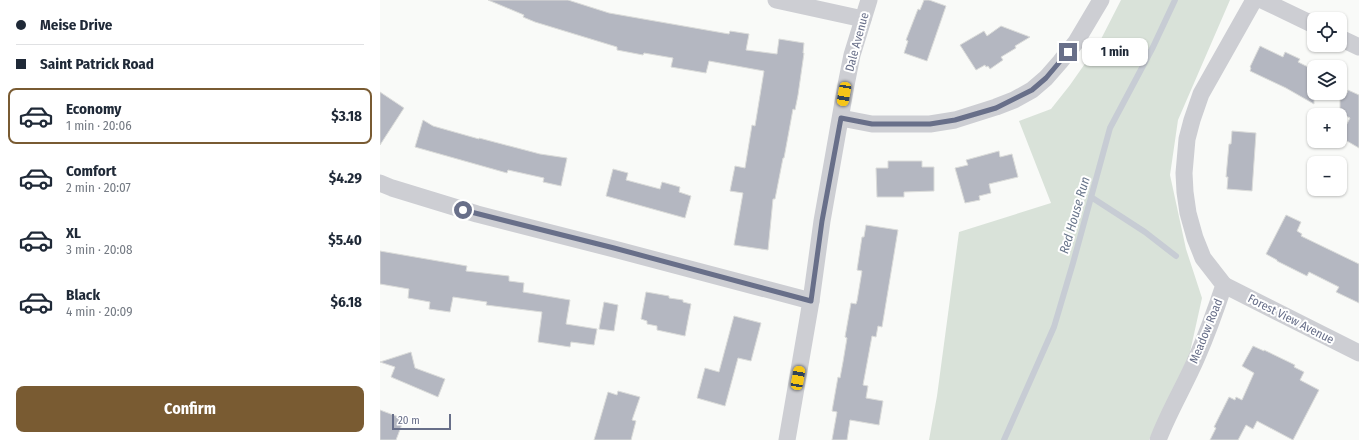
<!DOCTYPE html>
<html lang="en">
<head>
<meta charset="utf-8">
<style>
	:root { --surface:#fff; --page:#f2f2f3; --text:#1f2937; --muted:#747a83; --line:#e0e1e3; --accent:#795b32 }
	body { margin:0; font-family:"Fira Sans Condensed",sans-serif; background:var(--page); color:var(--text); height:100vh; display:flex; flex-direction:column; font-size:15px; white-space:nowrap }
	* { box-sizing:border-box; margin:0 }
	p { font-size:13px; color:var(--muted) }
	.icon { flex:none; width:22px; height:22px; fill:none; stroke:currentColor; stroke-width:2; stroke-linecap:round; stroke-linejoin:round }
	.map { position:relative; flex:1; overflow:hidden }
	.panel { display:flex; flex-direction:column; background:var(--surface); width:380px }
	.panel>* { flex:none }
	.guide { display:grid; align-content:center; height:88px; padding:0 16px; background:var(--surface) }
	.tools { position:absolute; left:927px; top:12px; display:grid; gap:8px }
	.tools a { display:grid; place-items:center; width:40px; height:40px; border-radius:8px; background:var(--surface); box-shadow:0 1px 3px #0004; font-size:20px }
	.scale { position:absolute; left:12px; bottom:10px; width:59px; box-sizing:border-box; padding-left:4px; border:2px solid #686f89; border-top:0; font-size:11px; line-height:14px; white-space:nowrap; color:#686f89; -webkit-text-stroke:3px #fff; paint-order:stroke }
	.end { position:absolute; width:18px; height:18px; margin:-9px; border:5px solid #686f89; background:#fff; box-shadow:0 0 0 2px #fff }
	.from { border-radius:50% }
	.bubble { position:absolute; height:28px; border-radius:8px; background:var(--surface); box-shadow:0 1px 3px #0004; font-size:13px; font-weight:700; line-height:28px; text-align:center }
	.car { position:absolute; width:12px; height:24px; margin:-12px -6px; border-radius:5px; box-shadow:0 0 3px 1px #0007; background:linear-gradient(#f5c518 24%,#345 0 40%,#f5c518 0 76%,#345 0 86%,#f5c518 0) }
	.guide b { display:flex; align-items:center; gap:14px; height:38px; font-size:15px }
	.guide b+b { border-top:1px solid var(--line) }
	.guide i { width:10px; height:10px; background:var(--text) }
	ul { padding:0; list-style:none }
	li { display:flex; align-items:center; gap:12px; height:56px; margin:0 8px 6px; padding:0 8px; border:2px solid transparent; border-radius:8px }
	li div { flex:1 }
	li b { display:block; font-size:15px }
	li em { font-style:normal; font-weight:700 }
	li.on { border-color:var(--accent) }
	li>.icon { width:36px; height:36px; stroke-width:1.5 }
	.action { display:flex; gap:8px; margin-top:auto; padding:8px 16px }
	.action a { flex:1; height:46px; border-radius:8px; background:var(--accent); color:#fff; font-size:16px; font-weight:700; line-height:46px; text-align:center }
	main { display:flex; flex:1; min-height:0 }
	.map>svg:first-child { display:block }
	.green { fill:#d9e2d9 }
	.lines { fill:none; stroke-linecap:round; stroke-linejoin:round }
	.stream { stroke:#c7ccd4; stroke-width:6 }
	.building { fill:#b4b7c1; stroke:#dbdcda }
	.street { stroke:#cdced3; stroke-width:17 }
	.route { stroke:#686f89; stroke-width:5 }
	.labels { text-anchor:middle; stroke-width:4; stroke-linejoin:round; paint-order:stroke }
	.street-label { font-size:12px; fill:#686f89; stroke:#fff }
	.water-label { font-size:13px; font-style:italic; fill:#69768b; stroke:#fff }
</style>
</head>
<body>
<main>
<section class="panel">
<div class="guide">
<b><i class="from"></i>Meise Drive</b>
<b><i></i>Saint Patrick Road</b>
</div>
<ul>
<li class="on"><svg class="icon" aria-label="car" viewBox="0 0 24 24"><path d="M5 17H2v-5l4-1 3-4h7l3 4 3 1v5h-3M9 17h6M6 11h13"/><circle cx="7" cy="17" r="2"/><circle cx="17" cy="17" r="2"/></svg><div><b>Economy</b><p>1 min · 20:06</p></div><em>$3.18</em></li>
<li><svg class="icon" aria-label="car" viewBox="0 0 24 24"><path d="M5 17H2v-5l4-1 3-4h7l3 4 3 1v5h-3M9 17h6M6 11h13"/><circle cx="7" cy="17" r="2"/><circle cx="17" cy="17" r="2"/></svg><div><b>Comfort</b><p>2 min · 20:07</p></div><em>$4.29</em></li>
<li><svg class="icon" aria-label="car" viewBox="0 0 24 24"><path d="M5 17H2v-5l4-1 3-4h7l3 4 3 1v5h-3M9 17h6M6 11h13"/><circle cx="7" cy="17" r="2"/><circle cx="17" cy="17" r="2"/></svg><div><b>XL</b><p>3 min · 20:08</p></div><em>$5.40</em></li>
<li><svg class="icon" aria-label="car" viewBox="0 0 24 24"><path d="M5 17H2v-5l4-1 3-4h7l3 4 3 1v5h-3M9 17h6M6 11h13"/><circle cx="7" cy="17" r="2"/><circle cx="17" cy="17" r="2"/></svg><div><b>Black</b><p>4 min · 20:09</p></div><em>$6.18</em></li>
</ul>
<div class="action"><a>Confirm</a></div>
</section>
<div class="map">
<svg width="979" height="440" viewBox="0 0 979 440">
	<rect width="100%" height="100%" fill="#f9faf8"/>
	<polygon class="green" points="741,0 850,0 798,120 790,175 806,249 822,298 808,361 769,440 549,440 557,396 579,232 671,203 639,121 671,109 690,85 718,45"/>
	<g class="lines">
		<g class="stream">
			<polyline points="711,197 765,232 796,256"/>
			<polyline points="624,440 674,327 693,263 730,128 773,47 795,0"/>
		</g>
	</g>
	<g class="building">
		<polygon points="108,0 188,0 229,13 349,34 350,31 369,34 366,50 397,54 399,39 424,43 423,53 424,53 418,95 415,110 413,109 404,158 403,158 395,199 393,199 388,250 354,245 363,193 350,191 355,166 365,168 372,125 375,126 384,71 329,61 326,73 291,67 293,58 264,53 263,55 237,50 237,47 155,22 143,17 144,15"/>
		<polygon points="544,0 549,0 566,6 547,61 524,53 528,41 526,40 538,9 540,10"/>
		<polygon points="621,26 650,37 635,46 636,48 621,57 623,60 610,69 608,66 606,67 605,65 596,70 580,45 604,31 607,36"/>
		<polygon points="880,46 903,57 905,52 920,59 918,62 934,70 934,104 906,88 870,71 871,68 870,67"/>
		<polygon points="968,90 979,95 979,148 960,137 970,118 960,113 960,93 967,93"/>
		<polygon points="0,92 24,108 0,145"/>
		<polygon points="43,120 53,126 99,139 99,138 160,154 187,158 181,186 163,182 164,178 128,170 127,173 35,147"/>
		<polygon points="852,131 876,133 872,191 847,189 848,177 846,177 849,144 851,144"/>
		<polygon points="619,151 620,157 632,154 638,177 609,184 611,193 599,196 600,200 585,203 575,168 588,165 586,160"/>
		<polygon points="508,161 542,161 542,167 554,167 554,191 524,192 524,197 497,197 496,168 508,168"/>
		<polygon points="233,169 248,173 246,180 280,189 282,182 300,187 299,192 311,196 305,218 226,196"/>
		<polygon points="906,215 921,222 917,231 922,234 921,236 979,264 979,303 956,292 959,287 929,272 927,276 897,261 897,260 886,254"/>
		<polygon points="486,225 518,230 502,327 498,326 496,337 492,336 483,385 488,386 486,398 503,401 499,425 470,420 467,440 452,440 457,412 452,411 458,377 460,378 463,362 467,338 465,337 471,303 476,304 477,301 482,271 477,270 482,237 484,237"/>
		<polygon points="0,251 87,266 86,271 129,276 129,281 144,283 143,292 190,300 186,324 217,329 214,345 191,342 190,347 158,342 162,312 106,305 107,302 73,297 70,312 49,309 50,302 28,298 29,289 0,284"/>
		<polygon points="266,292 289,296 289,298 303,300 303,302 311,304 305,336 277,330 277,326 267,324 267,321 261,319"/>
		<polygon points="224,302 238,305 234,331 219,329"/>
		<polygon points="354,316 381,323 371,361 358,358 345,406 317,398 325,368 339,372"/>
		<polygon points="873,346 884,351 884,350 915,365 914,367 924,372 920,380 939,390 913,440 877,421 873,429 866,425 858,440 830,440 836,428 834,427 849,397 855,400 856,397 862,400 874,373 862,366"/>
		<polygon points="31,352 35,368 65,379 58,397 11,377 15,367 0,362"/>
		<polygon points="238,391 260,397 252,420 256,421 251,440 214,440 228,392 237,395"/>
		<polygon points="0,410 24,419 16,440 0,440"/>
	</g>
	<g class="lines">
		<g class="street">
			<polyline points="396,0 483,19"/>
			<polyline points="882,0 934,25"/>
			<polyline points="960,38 979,47"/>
			<polyline points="461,118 492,124 550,124 575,120 616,107 634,100 652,90 666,78 680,62 696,42 721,0"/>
			<polyline points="0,183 12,188 97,214 234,249 431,301"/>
			<polyline points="844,285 979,353"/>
			<polyline points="407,440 431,301 442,221 466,85 472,55 489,0"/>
			<path d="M778,440C789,411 805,385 817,357C827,334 836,309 844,285L823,258L815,238L808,213L805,192L804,173L807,139L812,120L821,94L874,0"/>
		</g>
	</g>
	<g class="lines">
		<polyline class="route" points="83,210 234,248 431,301 442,221 461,118 492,124 550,124 575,120 616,108 652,90 666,78 688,52"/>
	</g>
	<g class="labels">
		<g class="street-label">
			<text transform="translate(477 42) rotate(-75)" y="4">Dale Avenue</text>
			<text transform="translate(911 319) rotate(27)" y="4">Forest View Avenue</text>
			<text transform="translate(826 331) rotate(-68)" y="4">Meadow Road</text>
		</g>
		<g class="water-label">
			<text transform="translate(694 215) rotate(-74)" y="5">Red House Run</text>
		</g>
	</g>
</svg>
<div class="tools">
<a><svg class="icon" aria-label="locate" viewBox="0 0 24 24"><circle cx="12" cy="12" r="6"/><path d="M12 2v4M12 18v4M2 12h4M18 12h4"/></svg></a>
<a><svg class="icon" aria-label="layers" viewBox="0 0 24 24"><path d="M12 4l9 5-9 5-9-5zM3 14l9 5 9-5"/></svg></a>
<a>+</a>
<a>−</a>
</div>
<div class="scale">20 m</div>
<i class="end from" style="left:83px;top:210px"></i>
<i class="end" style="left:688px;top:52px"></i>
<div class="bubble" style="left:702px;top:38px;width:66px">1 min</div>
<i class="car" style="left:464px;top:94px;rotate:190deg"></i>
<i class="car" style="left:418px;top:378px;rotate:10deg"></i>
</div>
</main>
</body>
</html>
